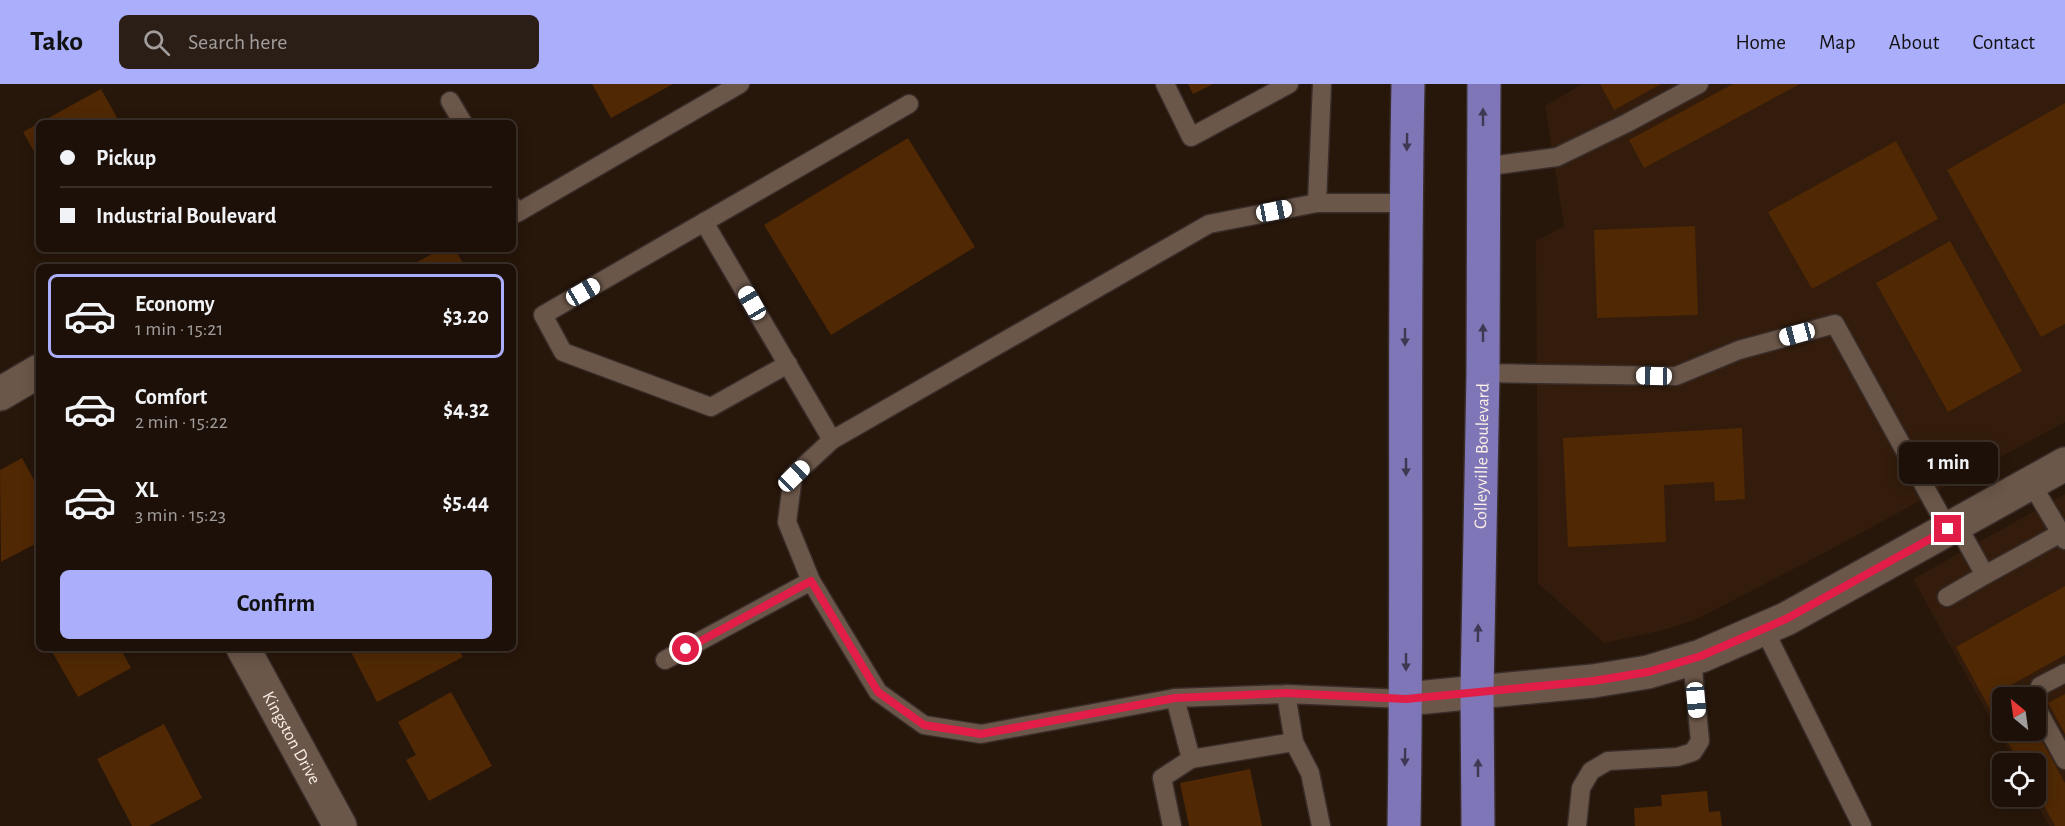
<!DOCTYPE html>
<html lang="en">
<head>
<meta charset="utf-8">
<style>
	:root { --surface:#1d1008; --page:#2a1e16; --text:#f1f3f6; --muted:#a09d9c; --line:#3b3029; --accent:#abaffb }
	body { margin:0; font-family:"Alegreya Sans",sans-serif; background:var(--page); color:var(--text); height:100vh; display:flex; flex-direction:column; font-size:22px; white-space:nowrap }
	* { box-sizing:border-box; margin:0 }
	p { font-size:20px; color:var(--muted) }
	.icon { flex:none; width:33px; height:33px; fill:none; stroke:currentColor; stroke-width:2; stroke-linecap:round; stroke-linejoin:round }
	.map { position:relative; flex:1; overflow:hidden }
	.panel { position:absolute; left:36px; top:180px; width:480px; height:387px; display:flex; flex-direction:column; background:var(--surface); border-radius:9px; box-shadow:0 3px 15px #0003,0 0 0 2px var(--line) }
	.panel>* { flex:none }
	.hud { position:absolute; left:36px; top:36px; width:480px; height:132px; border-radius:9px; box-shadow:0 3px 15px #0003,0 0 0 2px var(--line); display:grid; align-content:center; height:132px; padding:0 24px; background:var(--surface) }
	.needle { width:39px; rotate:331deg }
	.controls { position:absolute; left:1992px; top:603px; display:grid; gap:12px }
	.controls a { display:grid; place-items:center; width:54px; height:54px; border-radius:9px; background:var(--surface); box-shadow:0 3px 15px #0003,0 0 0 2px var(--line); font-size:30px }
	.end { position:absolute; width:27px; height:27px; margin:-14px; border:8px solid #e11d48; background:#fff; box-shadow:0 0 0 3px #fff }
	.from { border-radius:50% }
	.bubble { position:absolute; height:42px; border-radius:9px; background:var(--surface); box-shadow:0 3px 15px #0003,0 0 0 2px var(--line); font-size:20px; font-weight:700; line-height:42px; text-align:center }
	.car { position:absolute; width:18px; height:36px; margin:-18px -9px; border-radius:8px; box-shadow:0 0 4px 2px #0007; background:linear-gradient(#fff 24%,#345 0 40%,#fff 0 76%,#345 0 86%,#fff 0) }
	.hud b { display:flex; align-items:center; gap:21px; height:57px; font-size:22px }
	.hud b+b { border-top:2px solid var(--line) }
	.hud i { width:15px; height:15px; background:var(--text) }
	ul { padding:10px 0 0; list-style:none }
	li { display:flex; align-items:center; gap:18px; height:84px; margin:0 12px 9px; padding:0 12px; border:3px solid transparent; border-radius:9px }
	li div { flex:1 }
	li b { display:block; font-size:22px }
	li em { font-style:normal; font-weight:700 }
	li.current { border-color:var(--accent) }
	li>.icon { width:54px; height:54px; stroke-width:1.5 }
	.cta { display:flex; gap:12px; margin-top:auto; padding:12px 24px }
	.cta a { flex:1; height:69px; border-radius:9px; background:var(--accent); color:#111; font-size:24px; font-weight:700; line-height:69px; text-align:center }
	header { display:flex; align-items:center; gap:36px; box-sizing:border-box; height:84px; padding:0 30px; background:var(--accent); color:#111 }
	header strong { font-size:28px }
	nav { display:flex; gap:33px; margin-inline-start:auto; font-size:21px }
	.search { width:420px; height:54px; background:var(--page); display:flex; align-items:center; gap:15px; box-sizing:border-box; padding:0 21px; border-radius:9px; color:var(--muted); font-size:22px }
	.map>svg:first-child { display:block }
	.built { fill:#331c0b; fill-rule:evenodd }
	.building { fill:#502804 }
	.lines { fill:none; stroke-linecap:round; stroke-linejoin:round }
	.service-casing { stroke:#392d2a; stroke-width:21 }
	.minor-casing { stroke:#392d2a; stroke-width:36 }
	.primary-casing { stroke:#392d2a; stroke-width:36 }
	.service { stroke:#6b5749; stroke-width:18 }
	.minor { stroke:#6b5749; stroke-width:33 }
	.primary { stroke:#7e76b6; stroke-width:33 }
	.oneway { fill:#3f3853 }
	.route { stroke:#e11d48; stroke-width:8 }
	.labels { text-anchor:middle; stroke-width:4.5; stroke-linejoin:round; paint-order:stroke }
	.street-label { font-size:18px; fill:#fbefe7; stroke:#0b0502 }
</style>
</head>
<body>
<header>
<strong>Tako</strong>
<div class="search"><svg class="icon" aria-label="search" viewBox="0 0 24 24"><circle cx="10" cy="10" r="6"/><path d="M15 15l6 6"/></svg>Search here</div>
<nav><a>Home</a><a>Map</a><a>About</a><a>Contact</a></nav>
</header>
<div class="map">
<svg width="2065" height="742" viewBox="0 0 2065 742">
	<rect width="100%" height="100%" fill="#27160a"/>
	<g class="built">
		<polygon points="1582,0 2065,0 2065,338 1828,467 1695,536 1664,546 1604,559 1538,499 1536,157 1564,142 1545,22"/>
		<path d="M2065,410V742H2049L2033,713L2036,712V680L2015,679L1913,495ZM2002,614H2036V646H2002Z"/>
	</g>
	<g class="building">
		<polygon points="592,0 673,0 611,34"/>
		<polygon points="1188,0 1213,0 1193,10"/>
		<polygon points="1600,0 1661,0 1614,26"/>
		<polygon points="1733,0 1800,0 1644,84 1629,56"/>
		<polygon points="101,5 120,39 39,39 39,76 23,48"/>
		<polygon points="2065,19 2065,240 2041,253 1947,86"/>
		<polygon points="908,54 975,163 831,251 764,141"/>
		<polygon points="1896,57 1938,135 1812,205 1768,128"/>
		<polygon points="1695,142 1698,231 1597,234 1594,146"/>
		<polygon points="1950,157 2022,287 1948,328 1876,199"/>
		<polygon points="441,165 455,165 465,183 408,183"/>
		<polygon points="1742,344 1745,415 1715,417 1714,398 1664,401 1666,458 1568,463 1563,354"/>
		<polygon points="22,374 39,405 39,458 1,478 0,386"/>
		<polygon points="2065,502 2065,571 2011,601 2018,614 2002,614 2002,646 2036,646 2065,699 2065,742 2055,742 2036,707 2036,680 2020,680 1956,563"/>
		<polygon points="50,564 120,564 131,584 78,613"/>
		<polygon points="349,564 458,564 463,573 377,618"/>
		<polygon points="451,608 492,682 429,717 406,676 416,671 398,638"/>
		<polygon points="2065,610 2065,650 2048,619"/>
		<polygon points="164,640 202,714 149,742 132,742 97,675"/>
		<polygon points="1250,685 1262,742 1189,742 1180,699"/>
		<polygon points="1707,707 1709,728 1720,727 1722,742 1635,742 1634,724 1662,722 1661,711"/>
	</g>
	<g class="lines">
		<defs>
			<g id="service">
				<polyline points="1165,0 1191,53 1289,0"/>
				<polyline points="450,17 463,39"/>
				<polyline points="1483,83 1557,73 1627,39 1699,0"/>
				<polyline points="1317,119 1322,0"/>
				<polyline points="513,122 517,129 740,0"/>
				<polyline points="704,138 832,356"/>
				<polyline points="788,280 711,323 563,268 543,231 909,20"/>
				<polyline points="1483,289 1676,292 1739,266 1835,240 1948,445"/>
				<polyline points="2031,399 2065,456"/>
				<polyline points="1957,441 1985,491 2061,449"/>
				<polyline points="1947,513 1985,491"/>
				<polyline points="1764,545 1862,742"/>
				<polyline points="665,576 811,497"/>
				<polyline points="1286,610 1294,658 1191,675 1175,614 1286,610 1406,615"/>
				<polyline points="1175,614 981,650 924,641 878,608 811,497 787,438 793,392 832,356 1209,140 1317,119 1405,119"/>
				<polyline points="2036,617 2040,602 2065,589"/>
				<polyline points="2036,623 2065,676"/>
				<polyline points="1294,658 1310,689 1321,742"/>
				<polyline points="1172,742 1162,694 1191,675"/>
				<polyline points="1577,742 1581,704 1591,687 1608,677 1677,673 1693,668 1700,657 1692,575"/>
			</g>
			<g id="minor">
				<polyline points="0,310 39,287"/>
				<path id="s1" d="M243,564L340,742"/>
				<polyline points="1406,615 1593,597 1648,588 1701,572 1786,535 2065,380"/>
			</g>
			<g id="primary">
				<path d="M1404,742C1408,495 1403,247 1408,0"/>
				<path id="s2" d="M1478,742L1477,608L1483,289L1484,0"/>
			</g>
		</defs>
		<use href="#service" class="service-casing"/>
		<use href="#minor" class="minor-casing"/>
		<use href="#primary" class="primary-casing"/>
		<use href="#service" class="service"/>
		<use href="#minor" class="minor"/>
		<use href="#primary" class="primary"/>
	</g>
	<defs><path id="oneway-solid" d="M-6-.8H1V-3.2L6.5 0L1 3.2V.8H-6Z" transform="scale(1.5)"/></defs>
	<g class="oneway">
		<use href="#oneway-solid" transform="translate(1483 33) rotate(-90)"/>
		<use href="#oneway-solid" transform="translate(1407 58) rotate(91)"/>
		<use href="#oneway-solid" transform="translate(1483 249) rotate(-90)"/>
		<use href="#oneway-solid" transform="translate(1405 253) rotate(90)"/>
		<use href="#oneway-solid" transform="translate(1406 383) rotate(90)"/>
		<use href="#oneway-solid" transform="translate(1478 549) rotate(-89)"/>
		<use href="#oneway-solid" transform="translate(1406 578) rotate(90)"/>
		<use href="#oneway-solid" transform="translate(1405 673) rotate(91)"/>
		<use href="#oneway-solid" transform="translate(1478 684) rotate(-90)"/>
	</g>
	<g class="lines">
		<polyline class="route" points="686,565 811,497 878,608 924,641 981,650 1175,614 1286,609 1406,615 1593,597 1648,588 1701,572 1786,535 1948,445"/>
	</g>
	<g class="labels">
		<g class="street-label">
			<text dy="6" stroke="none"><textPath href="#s2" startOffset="370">Colleyville Boulevard</textPath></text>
			<text dy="6" stroke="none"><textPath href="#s1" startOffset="102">Kingston Drive</textPath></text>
		</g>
	</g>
</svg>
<div class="controls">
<a><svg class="needle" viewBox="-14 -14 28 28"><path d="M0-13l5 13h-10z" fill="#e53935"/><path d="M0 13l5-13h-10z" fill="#a09d9c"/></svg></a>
<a><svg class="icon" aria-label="locate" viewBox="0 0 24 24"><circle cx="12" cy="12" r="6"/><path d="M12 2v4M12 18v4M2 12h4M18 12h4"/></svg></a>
</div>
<i class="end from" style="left:686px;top:565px"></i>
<i class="end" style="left:1948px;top:445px"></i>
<div class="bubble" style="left:1899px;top:358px;width:99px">1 min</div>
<i class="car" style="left:1274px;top:127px;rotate:79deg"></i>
<i class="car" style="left:583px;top:208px;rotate:60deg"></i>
<i class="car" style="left:752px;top:219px;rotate:330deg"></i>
<i class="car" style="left:1797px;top:250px;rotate:255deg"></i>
<i class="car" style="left:1654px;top:292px;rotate:271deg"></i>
<i class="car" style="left:794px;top:392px;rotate:46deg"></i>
<i class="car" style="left:1696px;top:616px;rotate:175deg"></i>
<div class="hud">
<b><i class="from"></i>Pickup</b>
<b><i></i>Industrial Boulevard</b>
</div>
<section class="panel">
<ul>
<li class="current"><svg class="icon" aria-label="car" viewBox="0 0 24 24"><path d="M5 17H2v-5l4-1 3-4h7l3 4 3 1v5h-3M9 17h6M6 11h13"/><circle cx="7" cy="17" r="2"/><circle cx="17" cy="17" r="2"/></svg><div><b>Economy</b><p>1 min · 15:21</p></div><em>$3.20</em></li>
<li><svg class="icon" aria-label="car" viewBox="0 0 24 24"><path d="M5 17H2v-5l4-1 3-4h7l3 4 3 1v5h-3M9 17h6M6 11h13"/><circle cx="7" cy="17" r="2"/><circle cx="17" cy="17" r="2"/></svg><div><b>Comfort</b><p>2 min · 15:22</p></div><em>$4.32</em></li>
<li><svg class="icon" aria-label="car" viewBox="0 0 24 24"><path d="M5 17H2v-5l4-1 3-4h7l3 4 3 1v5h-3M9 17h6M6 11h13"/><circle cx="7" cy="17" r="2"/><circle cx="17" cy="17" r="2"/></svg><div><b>XL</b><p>3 min · 15:23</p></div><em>$5.44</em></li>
</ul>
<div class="cta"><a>Confirm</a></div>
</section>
</div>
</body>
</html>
